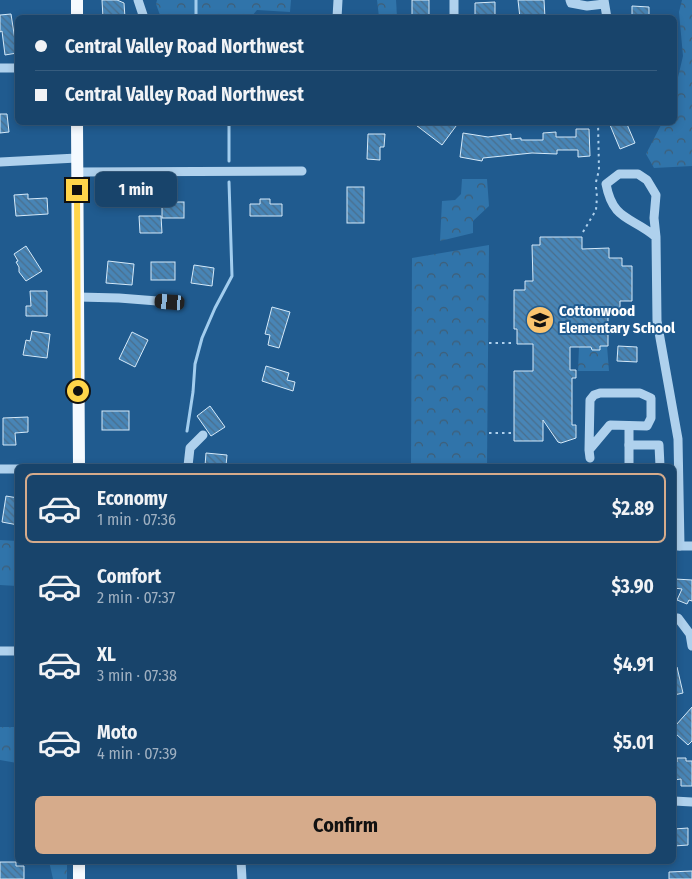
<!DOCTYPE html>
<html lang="en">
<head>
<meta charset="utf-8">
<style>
	:root { --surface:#18446b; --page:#254e73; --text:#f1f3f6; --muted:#9fb0c1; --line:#365c7e; --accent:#d6ab8b }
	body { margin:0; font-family:"Fira Sans Condensed",sans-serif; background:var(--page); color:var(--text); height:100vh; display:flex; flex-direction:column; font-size:19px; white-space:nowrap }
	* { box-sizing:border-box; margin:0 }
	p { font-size:16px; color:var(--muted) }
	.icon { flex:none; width:28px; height:28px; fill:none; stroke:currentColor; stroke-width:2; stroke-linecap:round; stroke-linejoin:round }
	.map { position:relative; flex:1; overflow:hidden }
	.drawer { position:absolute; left:15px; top:464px; width:661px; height:400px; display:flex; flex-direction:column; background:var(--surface); border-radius:8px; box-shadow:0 2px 8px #0003,0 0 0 1px var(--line) }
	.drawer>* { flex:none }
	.guide { position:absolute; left:15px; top:15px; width:662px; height:110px; border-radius:8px; box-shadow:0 2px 8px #0003,0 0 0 1px var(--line); display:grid; align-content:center; height:110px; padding:0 20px; background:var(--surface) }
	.end { position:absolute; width:22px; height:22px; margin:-11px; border:6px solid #ffd54a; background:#111; box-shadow:0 0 0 2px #111 }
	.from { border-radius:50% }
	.bubble { position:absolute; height:35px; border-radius:8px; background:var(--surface); box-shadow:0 2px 8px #0003,0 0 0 1px var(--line); font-size:16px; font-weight:700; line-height:35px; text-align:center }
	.car { position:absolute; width:15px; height:30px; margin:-15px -8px; border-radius:6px; box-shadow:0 0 4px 1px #0007; background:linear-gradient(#222 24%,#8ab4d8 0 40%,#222 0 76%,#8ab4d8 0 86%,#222 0) }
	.guide b { display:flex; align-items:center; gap:18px; height:48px; font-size:19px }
	.guide b+b { border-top:1px solid var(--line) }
	.guide i { width:12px; height:12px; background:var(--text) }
	ul { padding:9px 0 0; list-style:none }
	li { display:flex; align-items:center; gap:15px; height:70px; margin:0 10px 8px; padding:0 10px; border:2px solid transparent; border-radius:8px }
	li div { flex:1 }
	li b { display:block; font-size:19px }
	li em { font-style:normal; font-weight:700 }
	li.on { border-color:var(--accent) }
	li>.icon { width:45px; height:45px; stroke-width:1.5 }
	.primary-button { display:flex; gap:10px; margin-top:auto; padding:10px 20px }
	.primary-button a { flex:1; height:58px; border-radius:8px; background:var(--accent); color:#111; font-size:20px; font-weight:700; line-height:58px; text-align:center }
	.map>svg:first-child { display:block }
	.forest { fill:url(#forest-crowns) }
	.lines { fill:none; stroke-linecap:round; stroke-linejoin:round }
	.stream { stroke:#a2cdee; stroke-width:3 }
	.building { fill:url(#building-back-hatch); stroke:#d4e9f9 }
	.path { stroke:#afd1ed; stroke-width:2; stroke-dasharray:2.5 4; stroke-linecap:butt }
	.minor { stroke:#afd1ed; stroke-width:9 }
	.major { stroke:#f5faff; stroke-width:12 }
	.route { stroke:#ffd54a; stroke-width:6 }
	.labels { text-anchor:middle; stroke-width:4; stroke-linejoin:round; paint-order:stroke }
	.poi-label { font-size:15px; font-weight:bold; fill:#fff; stroke:#205b8f; text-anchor:start }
</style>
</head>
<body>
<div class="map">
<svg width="692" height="879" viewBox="0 0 692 879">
	<defs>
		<pattern id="forest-crowns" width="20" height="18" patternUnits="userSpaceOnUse" patternTransform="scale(1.25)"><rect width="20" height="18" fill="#3074aa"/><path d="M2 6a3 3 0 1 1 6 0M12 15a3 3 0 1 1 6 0" fill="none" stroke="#3f5e76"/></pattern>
		<pattern id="building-back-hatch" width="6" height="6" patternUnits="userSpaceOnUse" patternTransform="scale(1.25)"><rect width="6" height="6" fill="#4885b6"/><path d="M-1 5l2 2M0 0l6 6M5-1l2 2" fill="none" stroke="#4a6e8c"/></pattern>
	</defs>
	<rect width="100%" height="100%" fill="#205b8f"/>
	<g class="forest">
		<polygon points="157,0 291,0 290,12 257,10 251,17 161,18 156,4"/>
		<polygon points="377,0 396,0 397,17 379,17"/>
		<polygon points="682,0 692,0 692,166 654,168 646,154 662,123 675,122 675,90 683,56 679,12"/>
		<polygon points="462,179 487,179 489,206 473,221 473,233 440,241 442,201 455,200 461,194"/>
		<polygon points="489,245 487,466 411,466 412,258"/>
		<polygon points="600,346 607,346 609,371 578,371 579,347 591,347 592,350"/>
		<polygon points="0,540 17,541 17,586 0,585"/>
		<polygon points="0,727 17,727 17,763 0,760"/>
		<polygon points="49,861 67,861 67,879 53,879"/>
	</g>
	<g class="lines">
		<g class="stream">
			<polyline points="196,0 196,15 198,18"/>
			<polyline points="229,122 229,161"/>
			<polyline points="187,431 193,392 195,364 202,338 215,308 232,276 229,182"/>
		</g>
	</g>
	<g class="building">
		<polygon points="102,0 117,0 124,3 125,18 103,18"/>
		<rect x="412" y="0" width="17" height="18"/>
		<polygon points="518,0 544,0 545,18 520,18"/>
		<polygon points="495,2 495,18 475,18 475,3"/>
		<polygon points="632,6 649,7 649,18 632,17"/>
		<polygon points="11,14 17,53 5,55 2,31 0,32 0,15"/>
		<polygon points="0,114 7,114 9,132 0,133"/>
		<polygon points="412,122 459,122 442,145"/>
		<polygon points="616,122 626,122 635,143 620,149 610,125"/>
		<polygon points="576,129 589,129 590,156 578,157 578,150 557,150 557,154 532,153 483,158 482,161 460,157 463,133 488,137 511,134 511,139 521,138 521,140 543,140 543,133 556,132 556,137 576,137"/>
		<polygon points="368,134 385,134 384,147 380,147 380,160 367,159"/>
		<rect x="347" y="187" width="17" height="36"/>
		<polygon points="28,194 28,199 47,198 48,214 16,216 14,195"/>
		<polygon points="260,199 270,199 270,204 282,204 282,216 250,216 250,204 260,204"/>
		<rect x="162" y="202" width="22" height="16"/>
		<polygon points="139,216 161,216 162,233 140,233"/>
		<polygon points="540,237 582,237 582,249 609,248 609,258 622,258 622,266 632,266 632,301 620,301 620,308 608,309 608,346 600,346 600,350 592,350 591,347 570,347 570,370 576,370 576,378 572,378 572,425 576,425 576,438 561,443 558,442 543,420 543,441 514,441 514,371 533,371 533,344 517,344 517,329 514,329 514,290 525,290 525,281 533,281 532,245 540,245"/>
		<polygon points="26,246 42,271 26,281 19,272 19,267 16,262 18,261 14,254"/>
		<polygon points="108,261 134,264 132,285 106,283"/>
		<rect x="151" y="262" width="24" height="18"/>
		<polygon points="194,265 214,268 212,286 191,283"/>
		<polygon points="30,291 47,291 47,316 26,316 26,306 31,306"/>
		<polygon points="272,307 290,312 279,348 268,345 270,335 265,334"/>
		<polygon points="32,331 50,334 47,358 23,355 26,340 30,341"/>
		<polygon points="132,332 148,340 135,367 119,359"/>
		<polygon points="618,346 637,347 637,362 617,361"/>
		<polygon points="266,366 289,373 287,380 295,382 293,391 262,381"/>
		<polygon points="210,406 225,427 211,436 197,416"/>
		<rect x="102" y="411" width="27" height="19"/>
		<polygon points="28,417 28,432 15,433 16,445 3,445 3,418"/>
		<polygon points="206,453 227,455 226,466 205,466"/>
		<polygon points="6,496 18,498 16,510 18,510 18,525 2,522"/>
		<polygon points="675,579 692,580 692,601 689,600 687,604 677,600 682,589 674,588"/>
		<polygon points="677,667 683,693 674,695 674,668"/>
		<polygon points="692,707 692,741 688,745 676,734 676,725"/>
		<polygon points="677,758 686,758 686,761 692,761 692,786 681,786 681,779 674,780 674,762 677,762"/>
		<polygon points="688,828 688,845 674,846 674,829"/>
		<polygon points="0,862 16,862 16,866 24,866 24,879 0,879"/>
		<polygon points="692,871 692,879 669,879 669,872"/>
	</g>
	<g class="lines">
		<g class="path">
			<polyline points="596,182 599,170 598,122"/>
			<polyline points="596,187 597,197 599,197"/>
			<polyline points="583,232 596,210 597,197"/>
			<polyline points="489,343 514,343"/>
			<polyline points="489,433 513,433"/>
		</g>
		<g class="minor">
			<polyline points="138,0 144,18"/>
			<polyline points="570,0 571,3 587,6 604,4"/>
			<polyline points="604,0 607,18"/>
			<polyline points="337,18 338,0"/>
			<polyline points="454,18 454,0"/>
			<polyline points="0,68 18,68"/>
			<polyline points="0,162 77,158"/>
			<polyline points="77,172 302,171"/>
			<path d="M656,237C631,216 613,221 606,184L619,174H638L647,180L656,195L654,218L656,237L657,321L678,439L680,546"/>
			<polyline points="78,297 119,298 170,302"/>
			<polyline points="629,445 659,445 660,466"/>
			<polyline points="589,450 610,425 647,426 651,418 651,398 640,393 600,393 594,395 590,400 589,450 590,458"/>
			<polyline points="188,466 190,448 203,435"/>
			<polyline points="629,466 629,426"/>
			<polyline points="0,469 18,469"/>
			<polyline points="674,546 692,546"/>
			<polyline points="674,618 678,618 690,634 692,646"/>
			<polyline points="0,651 18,651"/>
			<polyline points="674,801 692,802"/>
			<polyline points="241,861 242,879"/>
		</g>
		<g class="major">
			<polyline points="77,0 77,18"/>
			<polyline points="77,122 79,466"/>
			<polyline points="79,861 79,879"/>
		</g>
	</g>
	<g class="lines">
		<polyline class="route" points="77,190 78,391"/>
	</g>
	<defs>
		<symbol id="school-disc" viewBox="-11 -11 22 22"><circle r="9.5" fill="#fac46f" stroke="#205b8f"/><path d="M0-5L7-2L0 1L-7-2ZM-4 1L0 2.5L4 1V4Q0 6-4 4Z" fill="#111"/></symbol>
	</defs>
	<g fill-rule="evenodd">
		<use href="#school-disc" x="524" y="304" width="32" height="32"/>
	</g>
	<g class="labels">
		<g class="poi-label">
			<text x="559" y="316">Cottonwood<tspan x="559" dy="17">Elementary School</tspan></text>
		</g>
	</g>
</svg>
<i class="end from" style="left:78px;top:391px"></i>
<i class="end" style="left:77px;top:190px"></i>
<div class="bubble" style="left:95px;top:172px;width:82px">1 min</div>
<i class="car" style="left:170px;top:302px;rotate:275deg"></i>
<div class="guide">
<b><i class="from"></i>Central Valley Road Northwest</b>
<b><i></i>Central Valley Road Northwest</b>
</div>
<section class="drawer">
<ul>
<li class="on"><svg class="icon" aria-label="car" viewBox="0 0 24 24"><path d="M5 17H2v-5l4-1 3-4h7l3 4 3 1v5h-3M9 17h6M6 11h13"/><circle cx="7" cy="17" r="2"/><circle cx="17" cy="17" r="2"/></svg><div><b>Economy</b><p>1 min · 07:36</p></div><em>$2.89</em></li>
<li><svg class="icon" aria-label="car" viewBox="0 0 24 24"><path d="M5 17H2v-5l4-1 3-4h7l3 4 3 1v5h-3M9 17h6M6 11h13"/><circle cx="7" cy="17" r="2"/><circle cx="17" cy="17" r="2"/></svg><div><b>Comfort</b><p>2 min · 07:37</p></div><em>$3.90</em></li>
<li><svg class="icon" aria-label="car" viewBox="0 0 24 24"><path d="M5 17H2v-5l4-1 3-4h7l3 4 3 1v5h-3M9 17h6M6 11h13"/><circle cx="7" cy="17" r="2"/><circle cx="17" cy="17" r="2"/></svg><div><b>XL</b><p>3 min · 07:38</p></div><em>$4.91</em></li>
<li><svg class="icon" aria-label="car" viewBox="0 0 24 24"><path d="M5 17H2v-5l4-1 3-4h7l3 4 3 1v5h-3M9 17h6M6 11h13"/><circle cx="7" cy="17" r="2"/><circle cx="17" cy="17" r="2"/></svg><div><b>Moto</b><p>4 min · 07:39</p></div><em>$5.01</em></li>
</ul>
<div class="primary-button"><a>Confirm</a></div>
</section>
</div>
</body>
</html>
